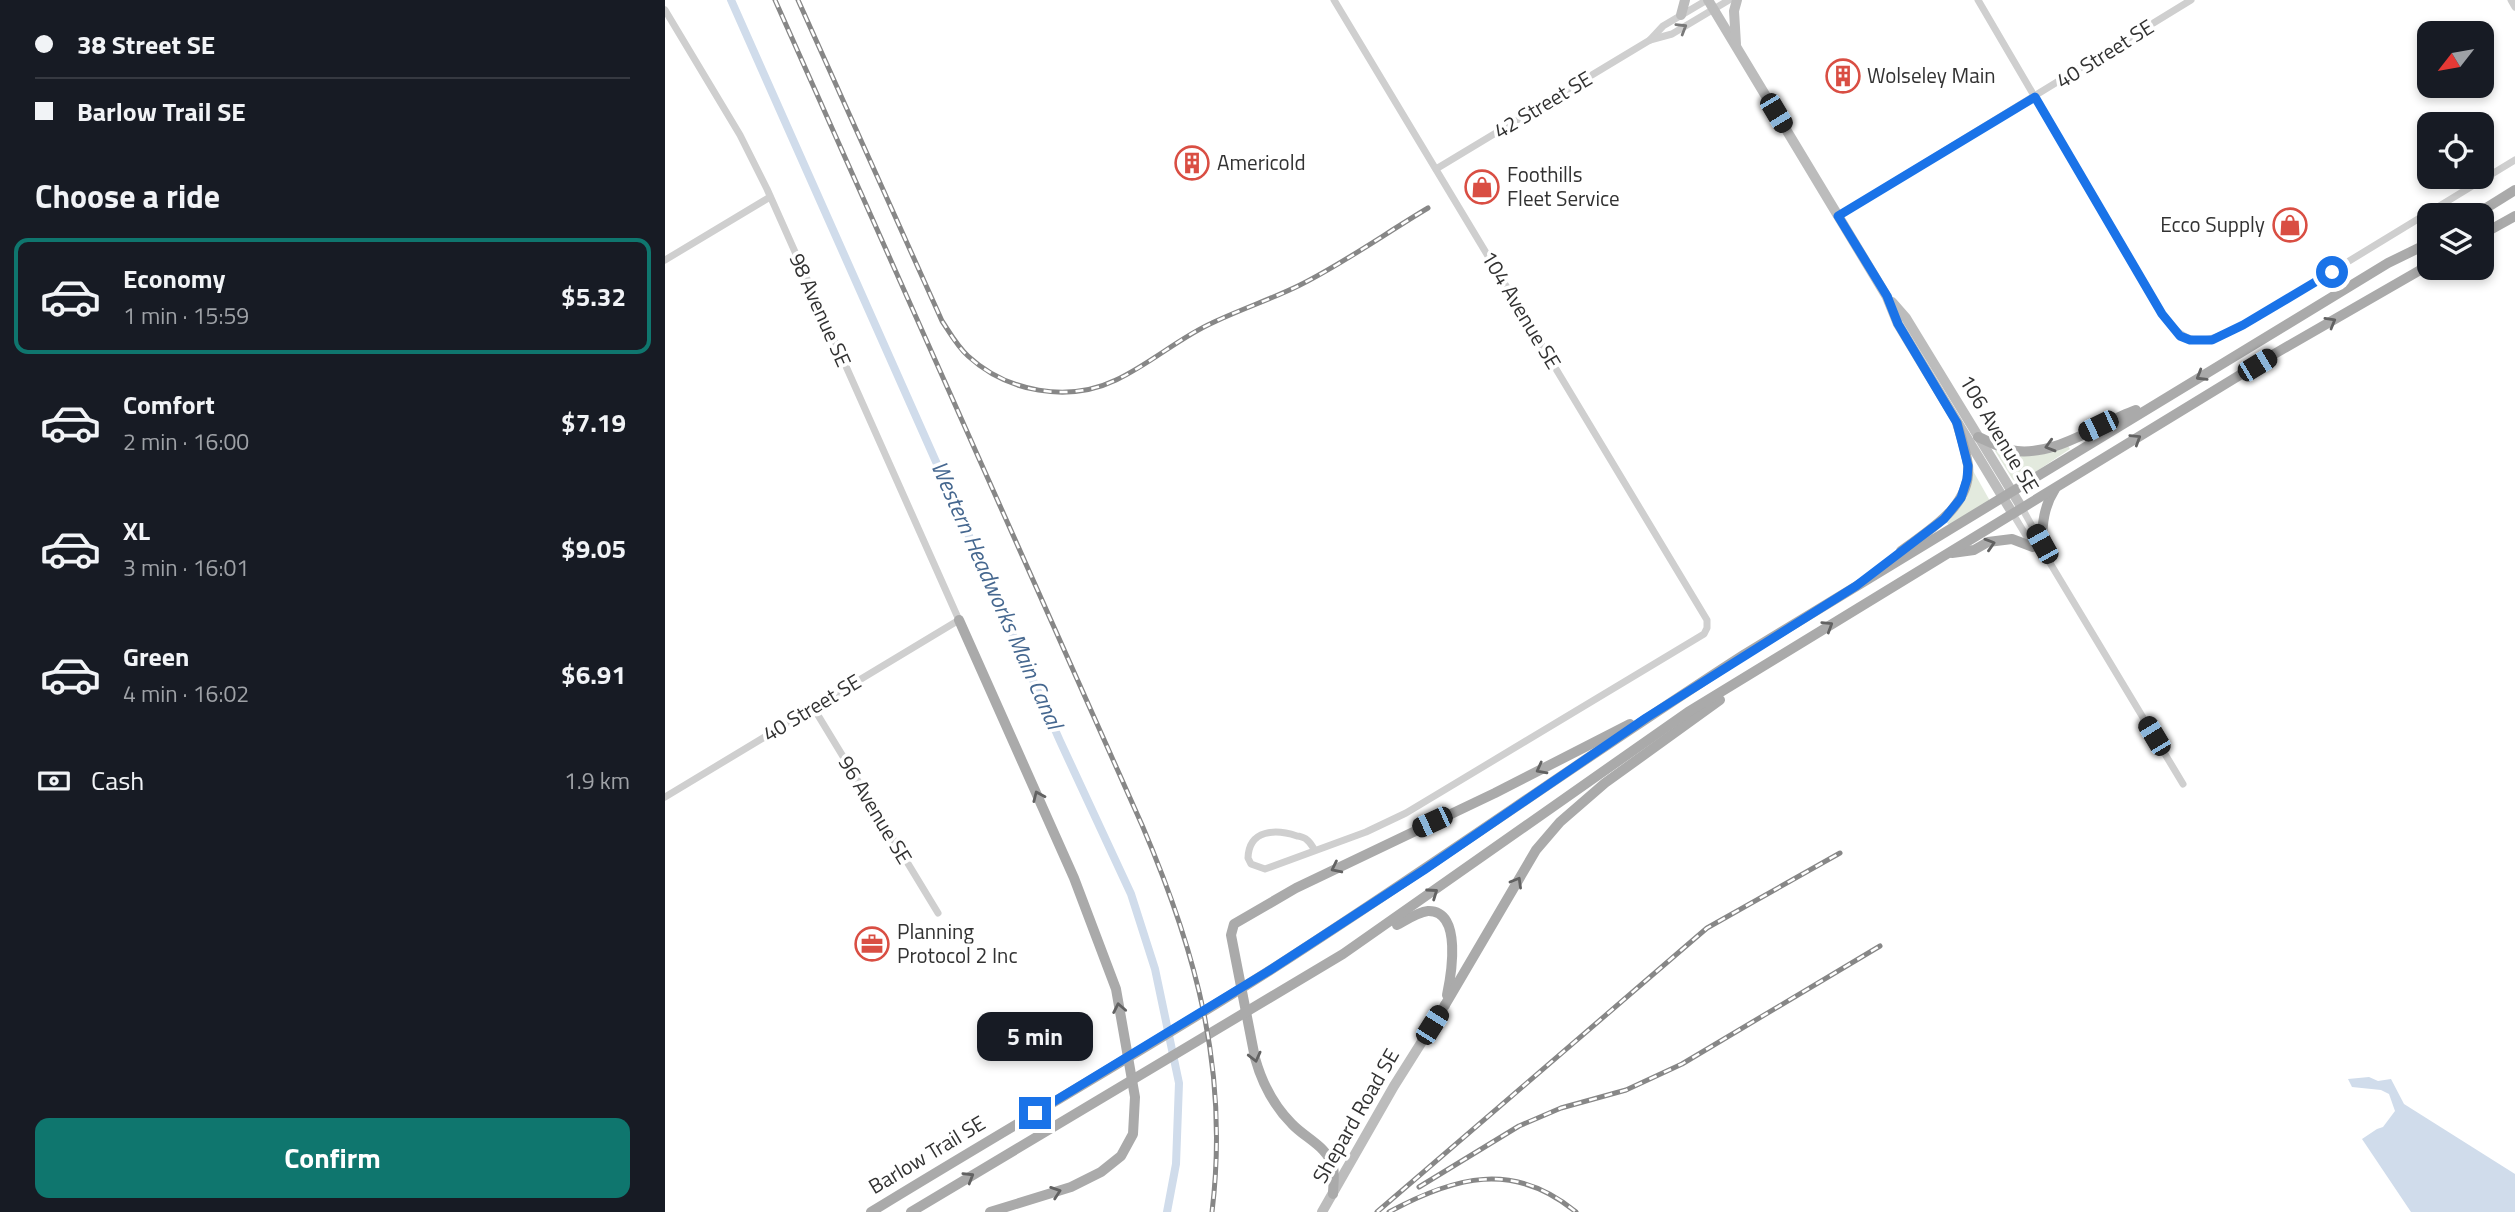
<!DOCTYPE html>
<html lang="en">
<head>
<meta charset="utf-8">
<style>
	:root { --surface:#171b24; --page:#242831; --text:#f1f3f6; --muted:#9ea1a6; --line:#363941; --accent:#0f766e }
	body { margin:0; font-family:"Titillium Web",sans-serif; background:var(--page); color:var(--text); height:100vh; display:flex; flex-direction:column; font-size:26px; white-space:nowrap }
	* { box-sizing:border-box; margin:0 }
	p { font-size:23px; color:var(--muted) }
	.icon { flex:none; width:38px; height:38px; fill:none; stroke:currentColor; stroke-width:2; stroke-linecap:round; stroke-linejoin:round }
	.map { position:relative; flex:1; overflow:hidden }
	.panel { display:flex; flex-direction:column; background:var(--surface); width:665px }
	.panel>* { flex:none }
	.guide { display:grid; align-content:center; height:154px; padding:0 35px; background:var(--surface) }
	.needle { width:46px; rotate:239deg }
	.controls { position:absolute; left:1752px; top:21px; display:grid; gap:14px }
	.controls a { display:grid; place-items:center; width:77px; height:77px; border-radius:14px; background:var(--surface); box-shadow:0 4px 10px #0003; font-size:35px }
	.end { position:absolute; width:32px; height:32px; margin:-16px; border:9px solid #1a73e8; background:#fff; box-shadow:0 0 0 4px #fff }
	.from { border-radius:50% }
	.bubble { position:absolute; height:49px; border-radius:14px; background:var(--surface); box-shadow:0 4px 10px #0003; font-size:23px; font-weight:700; line-height:49px; text-align:center }
	.car { position:absolute; width:21px; height:42px; margin:-21px -10px; border-radius:9px; box-shadow:0 0 5px 2px #0007; background:linear-gradient(#222 24%,#8ab4d8 0 40%,#222 0 76%,#8ab4d8 0 86%,#222 0) }
	.guide b { display:flex; align-items:center; gap:24px; height:66px; font-size:26px }
	.guide b+b { border-top:2px solid var(--line) }
	.guide i { width:18px; height:18px; background:var(--text) }
	ul { padding:0; list-style:none }
	li { display:flex; align-items:center; gap:21px; height:116px; margin:0 14px 10px; padding:0 21px; border:4px solid transparent; border-radius:14px }
	li div { flex:1 }
	li b { display:block; font-size:26px }
	li em { font-style:normal; font-weight:700 }
	li.active { border-color:var(--accent) }
	li>.icon { width:63px; height:63px; stroke-width:1.5 }
	h2 { padding:0 35px; font-size:32px; line-height:84px }
	.pay { display:flex; align-items:center; gap:18px; height:77px; padding:0 35px; font-size:26px }
	.pay p { margin-inline-start:auto }
	.action { display:flex; gap:14px; margin-top:auto; padding:14px 35px }
	.action a { flex:1; height:80px; border-radius:14px; background:var(--accent); color:#fff; font-size:28px; font-weight:700; line-height:80px; text-align:center }
	main { display:flex; flex:1; min-height:0 }
	.map>svg:first-child { display:block }
	.green { fill:#e3eade }
	.water { fill:#d0dceb }
	.lines { fill:none; stroke-linecap:round; stroke-linejoin:round }
	.canal { stroke:#d0dceb; stroke-width:8 }
	.street { stroke:#cfcfcf; stroke-width:7 }
	.secondary { stroke:#bcbcbc; stroke-width:10 }
	.primary { stroke:#aaa; stroke-width:10 }
	.rail-casing { stroke:#878787; stroke-width:5 }
	.rail { stroke:#fff; stroke-width:2.5; stroke-dasharray:8; stroke-linecap:butt }
	.oneway { stroke:#797979 }
	.oneway2 { stroke:#626262 }
	.route { stroke:#1a73e8; stroke-width:9 }
	.labels { text-anchor:middle; stroke-width:7; stroke-linejoin:round; paint-order:stroke }
	.street-label { font-size:21px; fill:#323232; stroke:#fff }
	.poi-label { font-size:21px; fill:#323232; stroke:#fff; text-anchor:start }
	.water-label { font-size:23px; font-style:italic; fill:#45678f; stroke:#fff }
</style>
</head>
<body>
<main>
<section class="panel">
<div class="guide">
<b><i class="from"></i>38 Street SE</b>
<b><i></i>Barlow Trail SE</b>
</div>
<h2>Choose a ride</h2>
<ul>
<li class="active"><svg class="icon" aria-label="car" viewBox="0 0 24 24"><path d="M5 17H2v-5l4-1 3-4h7l3 4 3 1v5h-3M9 17h6M6 11h13"/><circle cx="7" cy="17" r="2"/><circle cx="17" cy="17" r="2"/></svg><div><b>Economy</b><p>1 min · 15:59</p></div><em>$5.32</em></li>
<li><svg class="icon" aria-label="car" viewBox="0 0 24 24"><path d="M5 17H2v-5l4-1 3-4h7l3 4 3 1v5h-3M9 17h6M6 11h13"/><circle cx="7" cy="17" r="2"/><circle cx="17" cy="17" r="2"/></svg><div><b>Comfort</b><p>2 min · 16:00</p></div><em>$7.19</em></li>
<li><svg class="icon" aria-label="car" viewBox="0 0 24 24"><path d="M5 17H2v-5l4-1 3-4h7l3 4 3 1v5h-3M9 17h6M6 11h13"/><circle cx="7" cy="17" r="2"/><circle cx="17" cy="17" r="2"/></svg><div><b>XL</b><p>3 min · 16:01</p></div><em>$9.05</em></li>
<li><svg class="icon" aria-label="car" viewBox="0 0 24 24"><path d="M5 17H2v-5l4-1 3-4h7l3 4 3 1v5h-3M9 17h6M6 11h13"/><circle cx="7" cy="17" r="2"/><circle cx="17" cy="17" r="2"/></svg><div><b>Green</b><p>4 min · 16:02</p></div><em>$6.91</em></li>
</ul>
<div class="pay"><svg class="icon" aria-label="cash" viewBox="0 0 24 24"><path d="M3 7h18v10H3z"/><circle cx="12" cy="12" r="2"/></svg>Cash<p>1.9 km</p></div>
<div class="action"><a>Confirm</a></div>
</section>
<div class="map">
<svg width="1850" height="1212" viewBox="0 0 1850 1212">
	<rect width="100%" height="100%" fill="#fff"/>
	<g class="green">
		<polygon points="1403,446 1405,449 1354,483 1348,480 1330,451 1332,449 1373,455"/>
		<polygon points="1307,469 1325,501 1284,525 1282,523 1302,497"/>
	</g>
	<polygon class="water" points="1704,1077 1713,1081 1726,1079 1739,1104 1850,1174 1850,1212 1746,1212 1697,1139 1712,1129 1718,1127 1730,1111 1724,1094 1716,1090 1687,1087 1683,1079"/>
	<g class="lines">
		<polyline class="canal" points="66,0 395,741 466,894 490,969 514,1083 511,1164 502,1212"/>
		<g class="street">
			<path d="M1313,0L1497,314C1523,352 1543,342 1579,325L1850,160"/>
			<polyline points="1846,0 1850,7"/>
			<polyline points="0,10 75,135 102,189 294,620 0,797"/>
			<polyline points="985,40 998,26 1042,0"/>
			<polyline points="771,169 985,40 1007,34 1064,0"/>
			<polyline points="1173,216 1526,0"/>
			<polyline points="0,260 105,197"/>
			<polyline points="1357,508 1377,544 1379,553 1518,784"/>
			<polyline points="1348,514 1368,547 1379,553"/>
			<polyline points="148,707 273,913"/>
			<path d="M649,849C647,846 645,842 642,840C641,838 634,836 632,836C611,829 584,829 583,858L586,864L600,869L701,832L741,813L1039,634L1042,628V620L669,0"/>
		</g>
		<g class="secondary">
			<polyline points="1043,0 1222,297 1233,324 1348,514"/>
			<polyline points="1016,15 1020,0"/>
			<polyline points="1071,44 1069,11 1072,0"/>
			<polyline points="1227,302 1241,318 1357,508"/>
			<polyline points="657,1212 729,1086 780,1005"/>
		</g>
		<g class="primary">
			<polyline points="1810,215 1850,190"/>
			<polyline points="1816,235 1850,216"/>
			<path d="M1313,437C1323,441 1334,447 1345,450C1388,459 1432,424 1471,410"/>
			<path d="M1377,544C1377,524 1379,506 1390,489"/>
			<path d="M1236,551C1264,530 1307,506 1303,465C1301,451 1296,436 1292,423"/>
			<polyline points="1287,553 1309,550 1323,542 1347,539 1368,547"/>
			<polyline points="294,620 409,878 451,989 470,1097 468,1134 456,1156 436,1172 406,1187 325,1212"/>
			<path d="M732,925C741,920 753,912 763,911C798,910 786,976 782,995"/>
			<polyline points="780,1005 871,850 895,822 940,783 1055,700"/>
			<path d="M668,1194C668,1186 670,1175 668,1167C663,1147 640,1138 627,1124C608,1105 597,1083 590,1058L566,935L569,924L631,888L830,793L965,724"/>
			<path d="M206,1212C338,1131 473,1054 604,971C765,868 920,757 1080,654L1723,263L1764,243"/>
			<polyline points="246,1212 678,954 1023,712 1611,353 1764,265"/>
		</g>
		<defs>
			<g id="rail">
				<path d="M110,0L477,825C532,954 564,1071 547,1212"/>
				<path d="M133,0L277,321C285,333 292,346 303,356C342,392 403,403 451,380C485,364 514,338 547,323C576,309 607,299 635,285C679,263 721,233 763,208"/>
				<polyline points="754,1187 854,1126 896,1108 961,1090 1017,1064 1215,946"/>
				<polyline points="712,1212 1042,928 1175,853"/>
				<path d="M724,1212C789,1177 848,1160 911,1212"/>
			</g>
		</defs>
		<use href="#rail" class="rail-casing"/>
		<use href="#rail" class="rail"/>
	</g>
	<defs><path id="oneway-chevron" d="M-2-3.5L2.5 0L-2 3.5" fill="none" stroke-width="1.6" stroke-linecap="round" stroke-linejoin="round" transform="scale(1.75)"/></defs>
	<use class="oneway" href="#oneway-chevron" transform="translate(1017 28) rotate(-31)"/>
	<g class="oneway2">
		<use href="#oneway-chevron" transform="translate(1666 322) rotate(-30)"/>
		<use href="#oneway-chevron" transform="translate(1536 376) rotate(149)"/>
		<use href="#oneway-chevron" transform="translate(1471 439) rotate(-32)"/>
		<use href="#oneway-chevron" transform="translate(1385 446) rotate(164)"/>
		<use href="#oneway-chevron" transform="translate(1325 544) rotate(-17)"/>
		<use href="#oneway-chevron" transform="translate(1163 626) rotate(-32)"/>
		<use href="#oneway-chevron" transform="translate(876 769) rotate(152)"/>
		<use href="#oneway-chevron" transform="translate(373 796) rotate(-114)"/>
		<use href="#oneway-chevron" transform="translate(671 868) rotate(154)"/>
		<use href="#oneway-chevron" transform="translate(852 882) rotate(-60)"/>
		<use href="#oneway-chevron" transform="translate(768 893) rotate(-35)"/>
		<use href="#oneway-chevron" transform="translate(454 1008) rotate(-101)"/>
		<use href="#oneway-chevron" transform="translate(590 1057) rotate(76)"/>
		<use href="#oneway-chevron" transform="translate(304 1177) rotate(-31)"/>
		<use href="#oneway-chevron" transform="translate(391 1192) rotate(-19)"/>
	</g>
	<g class="lines">
		<polyline class="route" points="370,1113 602,972 759,870 981,718 1191,586 1279,519 1296,498 1302,479 1303,466 1292,423 1233,324 1222,296 1173,216 1370,97 1497,314 1515,336 1525,340 1547,340 1578,325 1667,272"/>
	</g>
	<defs>
		<symbol id="building-ring" viewBox="-11 -11 22 22"><circle r="9.5" fill="#fff" stroke="#d94e43" stroke-width="1.5"/><path d="M-4-6H4V6H1V3H-1V6H-4ZM-2.5-4.3h1.7v1.8h-1.7ZM.8-4.3h1.7v1.8H.8ZM-2.5-1h1.7V.8h-1.7ZM.8-1h1.7V.8H.8Z" fill="#d94e43"/></symbol>
		<symbol id="shop-ring" viewBox="-11 -11 22 22"><circle r="9.5" fill="#fff" stroke="#d94e43" stroke-width="1.5"/><path d="M-5-2.5h2.3a2.7 3.5 0 0 1 5.4 0H5L5.5 6h-11ZM-1.5-2.5h3a1.5 2.3 0 0 0-3 0Z" fill="#d94e43"/></symbol>
		<symbol id="office-ring" viewBox="-11 -11 22 22"><circle r="9.5" fill="#fff" stroke="#d94e43" stroke-width="1.5"/><path d="M-6-3h4V-5.5h4V-3h4V5H-6ZM-1-4.5V-3h2v-1.5ZM-6 0V1H6V0Z" fill="#d94e43"/></symbol>
	</defs>
	<g fill-rule="evenodd">
		<use href="#building-ring" x="1159" y="57" width="38" height="38"/>
		<use href="#building-ring" x="508" y="144" width="38" height="38"/>
		<use href="#shop-ring" x="798" y="168" width="38" height="38"/>
		<use href="#shop-ring" x="1606" y="206" width="38" height="38"/>
		<use href="#office-ring" x="188" y="925" width="38" height="38"/>
	</g>
	<g class="labels">
		<g class="street-label">
			<text transform="translate(1440 54) rotate(-32)" y="7">40 Street SE</text>
			<text transform="translate(878 105) rotate(-31)" y="7">42 Street SE</text>
			<text transform="translate(155 310) rotate(66)" y="7">98 Avenue SE</text>
			<text transform="translate(856 310) rotate(59)" y="7">104 Avenue SE</text>
			<text transform="translate(1334 434) rotate(59)" y="7">106 Avenue SE</text>
			<text transform="translate(147 708) rotate(-31)" y="7">40 Street SE</text>
			<text transform="translate(210 810) rotate(59)" y="7">96 Avenue SE</text>
			<text transform="translate(691 1116) rotate(-60)" y="7">Shepard Road SE</text>
			<text transform="translate(262 1155) rotate(-31)" y="7">Barlow Trail SE</text>
		</g>
		<g class="poi-label">
			<text x="1202" y="83">Wolseley Main</text>
			<text x="552" y="170">Americold</text>
			<text x="842" y="182">Foothills<tspan x="842" dy="24">Fleet Service</tspan></text>
			<text x="1600" y="232" text-anchor="end">Ecco Supply</text>
			<text x="232" y="939">Planning<tspan x="232" dy="24">Protocol 2 Inc</tspan></text>
		</g>
		<g class="water-label">
			<text transform="translate(332 595) rotate(66)" y="8">Western Headworks Main Canal</text>
		</g>
	</g>
</svg>
<div class="controls">
<a><svg class="needle" viewBox="-14 -14 28 28"><path d="M0-13l5 13h-10z" fill="#e53935"/><path d="M0 13l5-13h-10z" fill="#9ea1a6"/></svg></a>
<a><svg class="icon" aria-label="locate" viewBox="0 0 24 24"><circle cx="12" cy="12" r="6"/><path d="M12 2v4M12 18v4M2 12h4M18 12h4"/></svg></a>
<a><svg class="icon" aria-label="layers" viewBox="0 0 24 24"><path d="M12 4l9 5-9 5-9-5zM3 14l9 5 9-5"/></svg></a>
</div>
<i class="end from" style="left:1667px;top:272px"></i>
<i class="end" style="left:370px;top:1113px"></i>
<div class="bubble" style="left:312px;top:1012px;width:116px">5 min</div>
<i class="car" style="left:1111px;top:113px;rotate:149deg"></i>
<i class="car" style="left:1592px;top:365px;rotate:59deg"></i>
<i class="car" style="left:1433px;top:426px;rotate:244deg"></i>
<i class="car" style="left:1377px;top:544px;rotate:331deg"></i>
<i class="car" style="left:1489px;top:736px;rotate:329deg"></i>
<i class="car" style="left:767px;top:822px;rotate:245deg"></i>
<i class="car" style="left:767px;top:1025px;rotate:32deg"></i>
</div>
</main>
</body>
</html>
